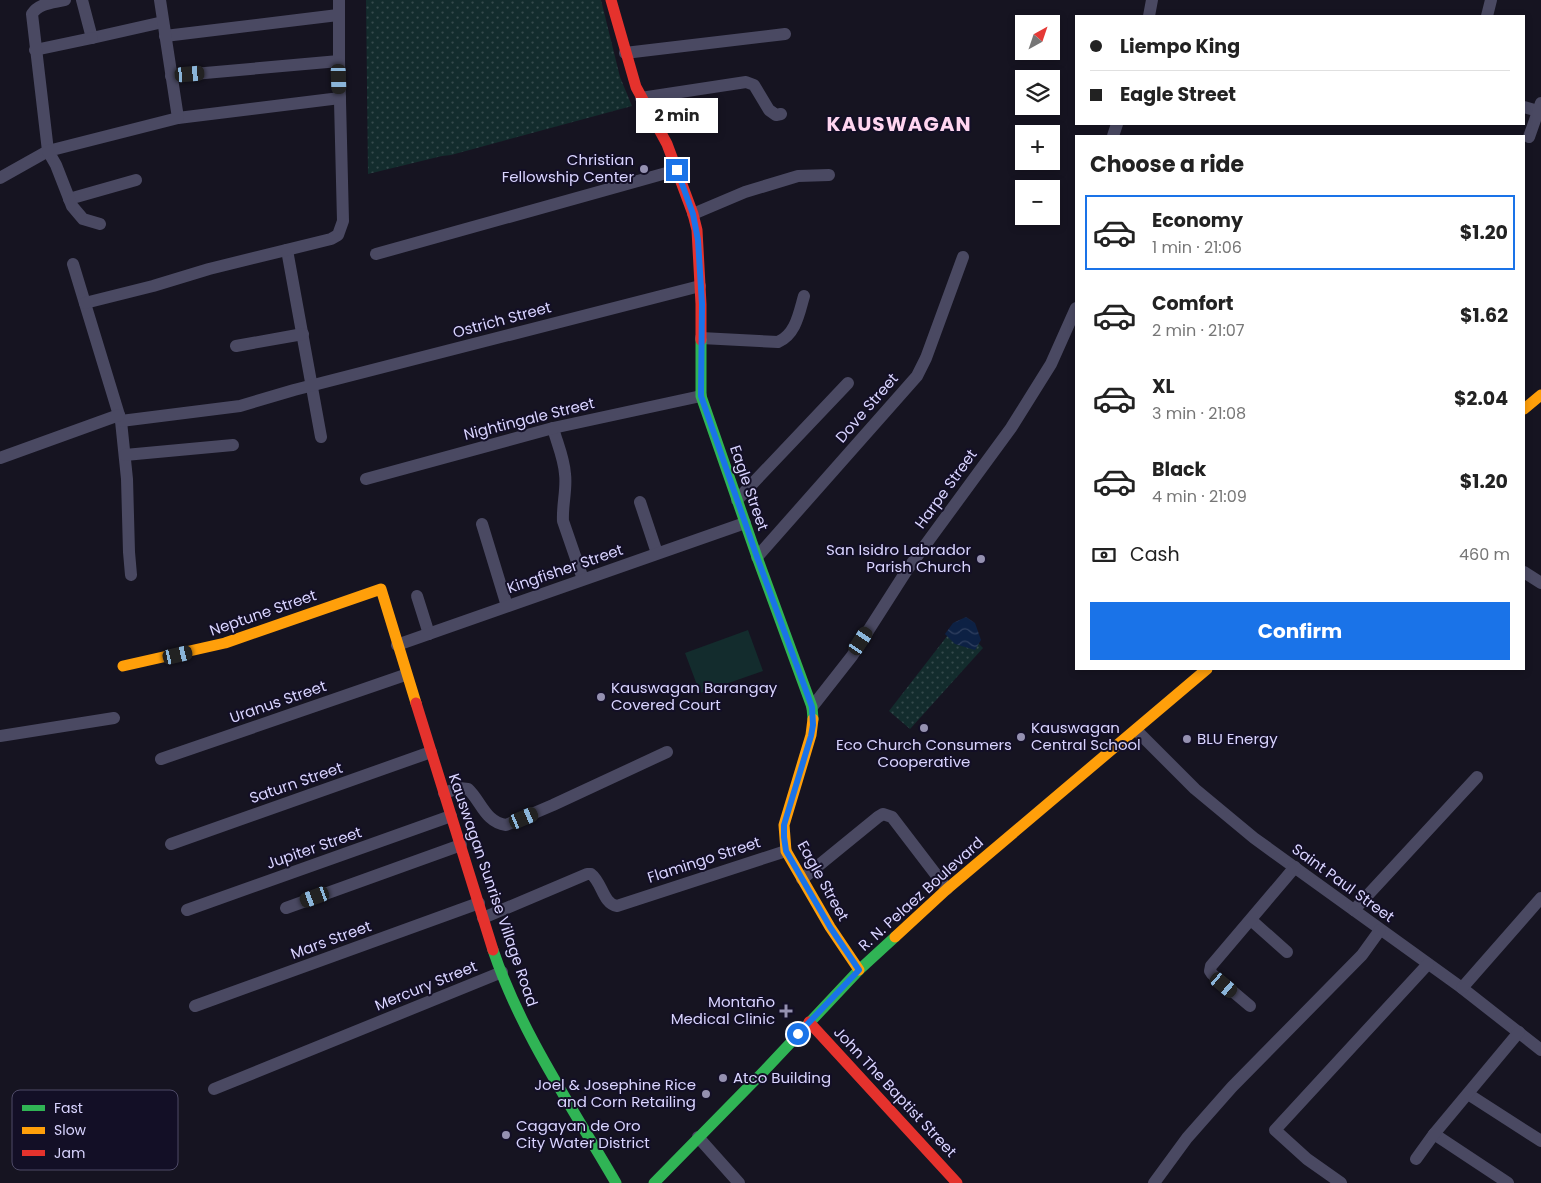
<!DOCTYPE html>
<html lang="en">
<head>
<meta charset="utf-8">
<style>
	:root { --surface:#fff; --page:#f6f6f6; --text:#222; --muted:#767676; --line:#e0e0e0; --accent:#1a73e8 }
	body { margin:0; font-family:Poppins,sans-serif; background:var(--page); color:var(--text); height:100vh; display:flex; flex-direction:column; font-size:19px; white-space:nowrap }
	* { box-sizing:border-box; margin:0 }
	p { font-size:16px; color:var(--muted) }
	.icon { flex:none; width:28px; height:28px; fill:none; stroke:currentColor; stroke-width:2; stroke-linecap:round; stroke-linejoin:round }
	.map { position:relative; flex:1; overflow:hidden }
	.panel { position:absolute; left:1075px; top:135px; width:450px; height:535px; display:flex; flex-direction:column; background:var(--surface); border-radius:0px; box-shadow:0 2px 8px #0003 }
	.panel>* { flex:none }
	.banner { position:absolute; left:1075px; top:15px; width:450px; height:110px; border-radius:0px; box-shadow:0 2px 8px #0003; display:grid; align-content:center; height:110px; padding:0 15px; background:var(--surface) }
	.needle { width:32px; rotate:40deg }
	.buttons { position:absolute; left:1015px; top:15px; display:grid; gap:10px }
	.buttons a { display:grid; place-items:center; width:45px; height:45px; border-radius:0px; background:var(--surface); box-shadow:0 2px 8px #0003; font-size:25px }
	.end { position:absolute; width:22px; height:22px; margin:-11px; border:6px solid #1a73e8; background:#fff; box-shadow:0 0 0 2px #fff }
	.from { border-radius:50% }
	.bubble { position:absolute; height:35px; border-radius:0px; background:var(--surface); box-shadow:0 2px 8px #0003; font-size:16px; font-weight:700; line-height:35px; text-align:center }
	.car { position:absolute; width:15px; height:30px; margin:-15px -8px; border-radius:6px; box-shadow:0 0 4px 1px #0007; background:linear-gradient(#222 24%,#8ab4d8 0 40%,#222 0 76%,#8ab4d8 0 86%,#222 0) }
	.banner b { display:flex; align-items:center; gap:18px; height:48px; font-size:19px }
	.banner b+b { border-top:1px solid var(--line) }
	.banner i { width:12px; height:12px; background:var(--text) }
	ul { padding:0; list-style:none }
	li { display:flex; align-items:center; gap:15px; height:75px; margin:0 10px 8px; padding:0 5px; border:2px solid transparent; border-radius:0px }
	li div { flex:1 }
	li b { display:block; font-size:19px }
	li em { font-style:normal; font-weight:700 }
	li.selected { border-color:var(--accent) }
	li>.icon { width:45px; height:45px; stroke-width:1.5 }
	h2 { padding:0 15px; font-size:22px; line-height:60px }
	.pay { display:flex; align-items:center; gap:12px; height:55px; padding:0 15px; font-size:19px }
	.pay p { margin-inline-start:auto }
	.primary-button { display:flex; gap:10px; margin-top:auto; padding:10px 15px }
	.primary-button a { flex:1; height:58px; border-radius:0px; background:var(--accent); color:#fff; font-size:20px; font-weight:700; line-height:58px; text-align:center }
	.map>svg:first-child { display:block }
	.grass { fill:url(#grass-dots) }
	.park { fill:#132c2d }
	.water { fill:url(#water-waves) }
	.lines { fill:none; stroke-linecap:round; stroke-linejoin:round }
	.street { stroke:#4a4962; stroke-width:12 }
	.fast { stroke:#30b455; stroke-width:11 }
	.slow { stroke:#ff9f0a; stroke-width:11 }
	.jam { stroke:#e5322d; stroke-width:11 }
	.route { stroke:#1a73e8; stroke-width:6 }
	.poi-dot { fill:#9591b1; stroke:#130f26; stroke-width:2 }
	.labels { text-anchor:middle; stroke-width:4; stroke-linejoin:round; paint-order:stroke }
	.poi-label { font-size:15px; fill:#d9d4ff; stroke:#130f26; text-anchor:start }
	.street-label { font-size:15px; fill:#d9d4ff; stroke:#130f26 }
	.district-label { font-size:20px; font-weight:bold; letter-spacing:1px; fill:#ffd6f0; stroke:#130f26 }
	.key { fill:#130f26; stroke:#4e4a67; stroke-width:1 }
	.key-label { font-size:14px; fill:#d9d4ff }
</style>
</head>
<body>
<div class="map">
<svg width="1541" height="1183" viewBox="0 0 1541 1183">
	<defs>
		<pattern id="grass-dots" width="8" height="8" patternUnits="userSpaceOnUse" patternTransform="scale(1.25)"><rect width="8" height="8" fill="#132c2d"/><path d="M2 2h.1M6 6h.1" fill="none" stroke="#354a4c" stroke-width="1.8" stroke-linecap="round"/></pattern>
		<pattern id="water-waves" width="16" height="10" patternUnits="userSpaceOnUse" patternTransform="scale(1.25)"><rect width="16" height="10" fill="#0d2144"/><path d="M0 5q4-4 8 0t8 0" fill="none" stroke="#304060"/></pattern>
	</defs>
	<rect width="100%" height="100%" fill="#161421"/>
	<g class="grass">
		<polygon points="366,0 601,0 620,77 632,106 451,155 442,156 368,174"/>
		<polygon points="958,622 983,648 910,729 889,711"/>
	</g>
	<polygon class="park" points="748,630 763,671 700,693 685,653"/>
	<polygon class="water" points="966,617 975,623 981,640 975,650 955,644 945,634 953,623"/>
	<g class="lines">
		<g class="street">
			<polyline points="82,0 92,38 163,22"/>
			<polyline points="1149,16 1152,0"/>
			<polyline points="1487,16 1491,0"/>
			<polyline points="165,36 338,15"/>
			<polyline points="35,50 92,38"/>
			<polyline points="625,53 785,34"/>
			<polyline points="171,76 339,61"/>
			<polyline points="641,98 746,82 754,85 769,110 776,115 781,114"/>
			<polyline points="1524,107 1538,111"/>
			<polyline points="178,118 340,98"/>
			<polyline points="1113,136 1117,124"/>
			<polyline points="1529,137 1541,103"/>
			<path d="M0,178L48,151L32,14C39,3 53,3 65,0"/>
			<polyline points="69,199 136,180"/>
			<polyline points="693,214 745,192 798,176 829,175"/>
			<polyline points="100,224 83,219 72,206 56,165 48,151 178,118 160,0"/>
			<polyline points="287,250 321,437"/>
			<polyline points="376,254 677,170"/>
			<polyline points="73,264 119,415 121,421 127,479 129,552 131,575"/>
			<polyline points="85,303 153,286 209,269 331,239 338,235 343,221 339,61 339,0"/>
			<path d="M701,338L778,342C796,334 799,313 804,296"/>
			<polyline points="236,346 303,334"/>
			<polyline points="121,421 240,406 294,390 700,286"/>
			<path d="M553,428C557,443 564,458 565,474C567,489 562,505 563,521L583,579"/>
			<polyline points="125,455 233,445"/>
			<polyline points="0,458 119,415"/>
			<polyline points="366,479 553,428 701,396"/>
			<polyline points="737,500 848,383"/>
			<polyline points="640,502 657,553"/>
			<polyline points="482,524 507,606"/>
			<polyline points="757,557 917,376 926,358 963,257"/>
			<polyline points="1524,572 1541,583"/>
			<polyline points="417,596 429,634"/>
			<polyline points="397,645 745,523"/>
			<polyline points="812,707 852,656 907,570 1011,428 1051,364 1076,308"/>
			<polyline points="1136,730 1195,789 1254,838 1462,988 1541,1050"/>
			<polyline points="0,736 114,718"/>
			<polyline points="161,759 405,675"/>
			<path d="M444,793L459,788L468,789C481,801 485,822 506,825L553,805L667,752"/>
			<polyline points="171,844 431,752"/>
			<polyline points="802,879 878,817 883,814 892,817 947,889"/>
			<polyline points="286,908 461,845"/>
			<polyline points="187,910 451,816"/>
			<polyline points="1354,910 1477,777"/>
			<path d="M483,918L587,874H591C602,882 603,904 617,906L786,851"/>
			<polyline points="1251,920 1287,952"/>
			<polyline points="1462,988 1541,898"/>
			<polyline points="195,1006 479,903"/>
			<polyline points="1250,1006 1212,974 1210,971 1211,966 1295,867"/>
			<polyline points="214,1089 502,972"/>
			<polyline points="1468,1094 1541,1141"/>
			<polyline points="1434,1134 1508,1183"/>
			<polyline points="698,1137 739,1183"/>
			<polyline points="1416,1159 1434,1134 1519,1032"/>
			<polyline points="1154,1183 1187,1138 1232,1087 1362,955 1380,930"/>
			<polyline points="1341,1183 1307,1159 1275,1130 1428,964"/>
		</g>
		<g class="fast">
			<polyline points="701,340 701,396 757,557 812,707 813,719"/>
			<path d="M493,950C521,1033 572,1107 616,1183"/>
			<polyline points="654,1183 765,1070 859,970 895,937"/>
		</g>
		<g class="slow">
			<polyline points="1524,409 1541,395"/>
			<polyline points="123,666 225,643 381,589 416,703"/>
			<polyline points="813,719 811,735 784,825 786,851 830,927 859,970"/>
			<polyline points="895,937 947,889 1207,669"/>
		</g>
		<g class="jam">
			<polyline points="611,0 636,87 667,144 693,214 697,230 701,304 701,340"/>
			<polyline points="416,703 493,950"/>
			<polyline points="809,1022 957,1183"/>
		</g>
	</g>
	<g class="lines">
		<polyline class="route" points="677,170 693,214 698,240 702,304 701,396 757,557 812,707 813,725 811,736 784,825 784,837 786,851 830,927 859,970 798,1034"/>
	</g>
	<g class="poi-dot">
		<circle cx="644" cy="169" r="5"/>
		<circle cx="981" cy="559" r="5"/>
		<circle cx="601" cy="697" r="5"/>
		<circle cx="924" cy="728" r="5"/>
		<circle cx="1021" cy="737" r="5"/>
		<circle cx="1187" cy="739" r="5"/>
		<path d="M783.5 1003.5h5v5h5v5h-5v5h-5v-5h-5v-5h5z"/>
		<circle cx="723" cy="1078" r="5"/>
		<circle cx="706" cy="1094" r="5"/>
		<circle cx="506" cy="1135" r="5"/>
	</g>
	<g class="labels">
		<g class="poi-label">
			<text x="634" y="165" text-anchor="end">Christian<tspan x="634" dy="17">Fellowship Center</tspan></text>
			<text x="971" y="555" text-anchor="end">San Isidro Labrador<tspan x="971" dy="17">Parish Church</tspan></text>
			<text x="611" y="693">Kauswagan Barangay<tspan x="611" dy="17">Covered Court</tspan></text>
			<text x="1031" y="733">Kauswagan<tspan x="1031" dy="17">Central School</tspan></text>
			<text x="1197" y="744">BLU Energy</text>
			<text x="924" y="750" text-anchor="middle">Eco Church Consumers<tspan x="924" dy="17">Cooperative</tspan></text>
			<text x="775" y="1007" text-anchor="end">Montaño<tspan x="775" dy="17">Medical Clinic</tspan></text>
			<text x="733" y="1083">Atco Building</text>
			<text x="696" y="1090" text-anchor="end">Joel &amp; Josephine Rice<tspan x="696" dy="17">and Corn Retailing</tspan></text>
			<text x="516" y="1131">Cagayan de Oro<tspan x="516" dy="17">City Water District</tspan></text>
		</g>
		<g class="street-label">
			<text transform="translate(502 320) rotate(-15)" y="5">Ostrich Street</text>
			<text transform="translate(867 408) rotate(-49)" y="5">Dove Street</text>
			<text transform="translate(529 419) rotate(-14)" y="5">Nightingale Street</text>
			<text transform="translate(749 488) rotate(71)" y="5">Eagle Street</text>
			<text transform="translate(946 489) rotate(-54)" y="5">Harpe Street</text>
			<text transform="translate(565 569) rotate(-19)" y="5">Kingfisher Street</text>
			<text transform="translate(263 613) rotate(-19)" y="5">Neptune Street</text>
			<text transform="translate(278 702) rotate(-19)" y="5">Uranus Street</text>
			<text transform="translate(296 783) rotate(-19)" y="5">Saturn Street</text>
			<text transform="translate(314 848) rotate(-19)" y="5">Jupiter Street</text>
			<text transform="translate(704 860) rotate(-18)" y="5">Flamingo Street</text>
			<text transform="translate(823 881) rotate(61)" y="5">Eagle Street</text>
			<text transform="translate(1343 883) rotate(36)" y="5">Saint Paul Street</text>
			<text transform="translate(493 890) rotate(71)" y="5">Kauswagan Sunrise Village Road</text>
			<text transform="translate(921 894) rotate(-42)" y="5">R. N. Pelaez Boulevard</text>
			<text transform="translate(331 940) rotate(-20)" y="5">Mars Street</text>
			<text transform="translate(426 986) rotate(-22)" y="5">Mercury Street</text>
			<text transform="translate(895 1092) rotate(47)" y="5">John The Baptist Street</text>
		</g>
		<g class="district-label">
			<text x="899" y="131">KAUSWAGAN</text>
		</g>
	</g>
	<rect x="12" y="1090" width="166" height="80" rx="8" class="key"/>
	<rect x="22" y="1105" width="23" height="6" fill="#30b455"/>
	<rect x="22" y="1127" width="23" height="7" fill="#ff9f0a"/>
	<rect x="22" y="1150" width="23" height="6" fill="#e5322d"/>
	<g class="key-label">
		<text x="54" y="1113">Fast</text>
		<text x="54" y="1135">Slow</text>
		<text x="54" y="1158">Jam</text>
	</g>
</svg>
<div class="buttons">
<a><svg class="needle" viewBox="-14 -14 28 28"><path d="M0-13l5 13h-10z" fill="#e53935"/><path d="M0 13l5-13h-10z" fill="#767676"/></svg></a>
<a><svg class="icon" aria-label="layers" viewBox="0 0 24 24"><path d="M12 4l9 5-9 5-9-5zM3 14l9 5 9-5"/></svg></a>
<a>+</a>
<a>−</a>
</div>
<i class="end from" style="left:798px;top:1034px"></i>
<i class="end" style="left:677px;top:170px"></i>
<div class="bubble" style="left:636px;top:98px;width:82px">2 min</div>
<i class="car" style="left:190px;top:74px;rotate:85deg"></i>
<i class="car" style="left:339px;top:79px;rotate:178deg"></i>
<i class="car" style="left:861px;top:641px;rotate:33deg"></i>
<i class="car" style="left:178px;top:655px;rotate:77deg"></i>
<i class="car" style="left:524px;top:818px;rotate:67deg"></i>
<i class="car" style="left:315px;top:897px;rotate:250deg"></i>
<i class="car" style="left:1224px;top:985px;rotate:130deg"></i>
<div class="banner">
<b><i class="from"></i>Liempo King</b>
<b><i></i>Eagle Street</b>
</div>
<section class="panel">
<h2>Choose a ride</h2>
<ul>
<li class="selected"><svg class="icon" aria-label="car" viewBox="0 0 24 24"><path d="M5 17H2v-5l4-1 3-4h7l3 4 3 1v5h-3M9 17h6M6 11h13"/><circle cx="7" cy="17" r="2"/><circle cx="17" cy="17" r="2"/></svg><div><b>Economy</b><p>1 min · 21:06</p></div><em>$1.20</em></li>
<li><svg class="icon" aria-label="car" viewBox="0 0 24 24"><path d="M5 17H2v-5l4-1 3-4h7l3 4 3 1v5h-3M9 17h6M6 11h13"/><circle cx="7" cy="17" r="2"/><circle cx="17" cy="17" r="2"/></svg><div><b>Comfort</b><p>2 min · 21:07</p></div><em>$1.62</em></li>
<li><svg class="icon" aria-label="car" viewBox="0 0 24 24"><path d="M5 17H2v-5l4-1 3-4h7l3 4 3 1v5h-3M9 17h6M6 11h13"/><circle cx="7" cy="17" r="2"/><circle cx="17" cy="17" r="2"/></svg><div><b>XL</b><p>3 min · 21:08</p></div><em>$2.04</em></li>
<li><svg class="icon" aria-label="car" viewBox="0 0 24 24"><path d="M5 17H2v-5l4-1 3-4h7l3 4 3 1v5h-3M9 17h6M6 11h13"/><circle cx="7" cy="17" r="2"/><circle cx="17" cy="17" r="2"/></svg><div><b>Black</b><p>4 min · 21:09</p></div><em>$1.20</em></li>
</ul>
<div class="pay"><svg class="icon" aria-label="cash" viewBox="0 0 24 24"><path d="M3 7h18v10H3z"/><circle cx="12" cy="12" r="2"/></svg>Cash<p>460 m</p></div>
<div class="primary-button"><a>Confirm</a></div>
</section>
</div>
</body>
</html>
